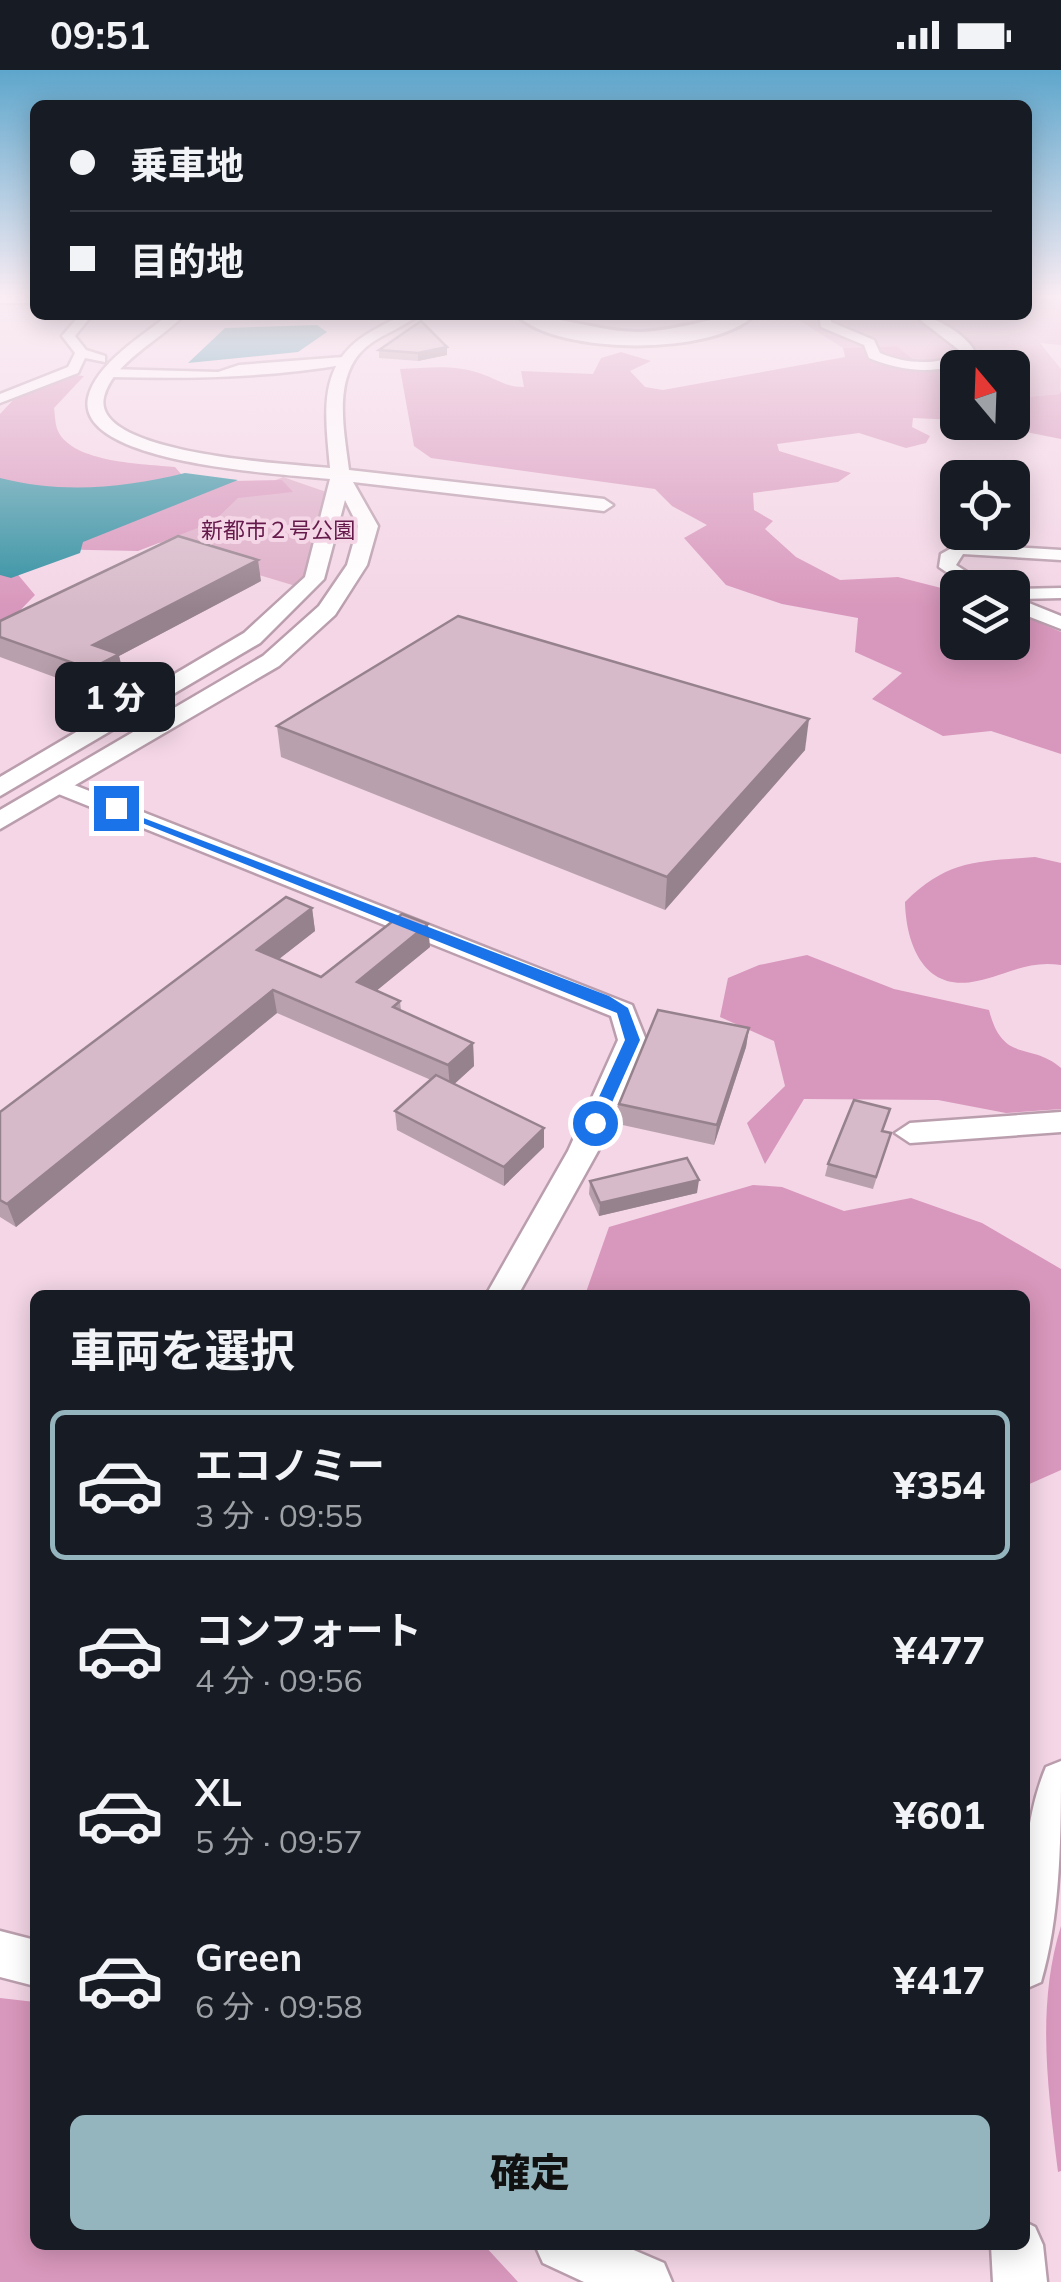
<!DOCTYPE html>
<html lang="ja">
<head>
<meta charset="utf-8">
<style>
	:root { --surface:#171b24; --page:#242831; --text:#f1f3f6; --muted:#9ea1a6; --line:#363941; --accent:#94b5bd }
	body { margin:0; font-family:Mulish,"Noto Sans JP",sans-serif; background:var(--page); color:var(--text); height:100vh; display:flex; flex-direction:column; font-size:38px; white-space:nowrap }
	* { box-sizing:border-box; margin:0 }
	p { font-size:32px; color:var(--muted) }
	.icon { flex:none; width:55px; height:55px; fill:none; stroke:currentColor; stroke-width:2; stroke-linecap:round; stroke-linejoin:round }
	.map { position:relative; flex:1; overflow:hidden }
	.side { position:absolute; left:30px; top:1220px; width:1000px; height:960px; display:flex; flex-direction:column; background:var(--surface); border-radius:15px; box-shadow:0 5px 25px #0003 }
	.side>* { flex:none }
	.guide { position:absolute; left:30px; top:30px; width:1002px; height:220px; border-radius:15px; box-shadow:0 5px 25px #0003; display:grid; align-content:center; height:220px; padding:0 40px; background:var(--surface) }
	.needle { width:65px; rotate:341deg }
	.controls { position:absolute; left:940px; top:280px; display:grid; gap:20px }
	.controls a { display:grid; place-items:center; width:90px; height:90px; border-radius:15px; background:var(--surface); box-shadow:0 5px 25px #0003; font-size:50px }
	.end { position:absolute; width:45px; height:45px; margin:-22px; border:12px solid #1a73e8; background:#fff; box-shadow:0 0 0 5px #fff }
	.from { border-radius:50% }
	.bubble { position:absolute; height:70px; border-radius:15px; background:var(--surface); box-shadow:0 5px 25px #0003; font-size:32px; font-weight:800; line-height:70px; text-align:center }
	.guide b { display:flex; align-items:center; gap:35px; height:95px; font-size:38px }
	.guide b+b { border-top:2px solid var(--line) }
	.guide i { width:25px; height:25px; background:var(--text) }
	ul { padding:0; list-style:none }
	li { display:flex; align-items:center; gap:30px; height:150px; margin:0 20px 15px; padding:0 20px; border:5px solid transparent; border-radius:15px }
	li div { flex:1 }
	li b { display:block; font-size:38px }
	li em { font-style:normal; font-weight:800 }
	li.selected { border-color:var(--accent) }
	li>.icon { width:90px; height:90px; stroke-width:1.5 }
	h2 { padding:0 40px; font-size:45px; line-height:120px }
	.cta { display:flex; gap:20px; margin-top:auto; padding:20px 40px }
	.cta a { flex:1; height:115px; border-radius:15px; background:var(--accent); color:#111; font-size:40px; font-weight:800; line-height:115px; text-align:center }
	.status { display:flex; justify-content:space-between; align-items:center; height:70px; padding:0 50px; background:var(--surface); direction:ltr }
	.status svg { height:28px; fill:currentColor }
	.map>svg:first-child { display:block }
	.built { fill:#ecc7db }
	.green { fill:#deaec8 }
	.forest { fill:#d897bc }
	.water { fill:#3090a1 }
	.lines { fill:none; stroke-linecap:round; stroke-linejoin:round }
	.minor-casing { stroke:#ba9ead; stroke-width:5 }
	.tertiary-casing { stroke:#ba9ead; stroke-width:5 }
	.motorway-casing { stroke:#ba9ead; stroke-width:6 }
	.minor { fill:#fff; fill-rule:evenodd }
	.tertiary { fill:#fff; fill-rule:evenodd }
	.motorway { fill:#fff; fill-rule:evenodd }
	.wall { fill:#b9a0ad }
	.shaded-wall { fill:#96828d }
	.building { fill:#d7bac9; stroke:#96828d; stroke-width:2.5 }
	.route { fill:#1a73e8 }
	.labels { text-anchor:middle; stroke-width:8; stroke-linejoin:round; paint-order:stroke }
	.far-park-label { font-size:22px; fill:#651a4b; stroke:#f4d6e6 }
</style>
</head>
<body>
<div class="status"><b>09:51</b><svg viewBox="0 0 49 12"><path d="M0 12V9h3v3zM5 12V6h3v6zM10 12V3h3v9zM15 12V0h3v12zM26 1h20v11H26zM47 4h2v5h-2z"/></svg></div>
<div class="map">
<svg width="1061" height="2212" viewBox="0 0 1061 2212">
	<rect width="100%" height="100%" fill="#f4d6e6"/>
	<polygon class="built" points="564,245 696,245 683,254 642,260 607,259"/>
	<g class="green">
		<polygon points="1028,228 1061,228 1061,275 1040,273 1061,299 1060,324 1013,328 1012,298 924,298 897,276 843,278 791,245 1028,245"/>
		<polygon points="283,407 338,426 317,500 299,517 162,476 152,462"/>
	</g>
	<g class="forest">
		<path d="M897,276L924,298L959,296L957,350L913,348L912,357L930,366L926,373L906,378L859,363L777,374L779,381L851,403L838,412L753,423L754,440L773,451L765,459L796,487L840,510L898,507L957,522L958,572H1012L1013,541L1061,562V684L991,661L943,666L872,629L902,603L855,582L858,548L782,534L726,515L684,468L707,455L672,436L655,419L431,388L414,376L400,299C426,298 454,294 479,303C497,309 505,317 524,317L521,301L593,304L601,288L621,282L651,291L630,301L645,317L663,320L845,287L843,278Z"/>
		<path d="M73,305L84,306L54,338C55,344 55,355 58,361C73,393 144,394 175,397L188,412L282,410L293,422L238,428L213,452L138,481L44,479L9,494L35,525L0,561V344L17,326Z"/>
		<polygon points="1061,319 1061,369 980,353 1012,352 1013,328 1060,324"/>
		<path d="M1035,787L1061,793V895C1028,890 1009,904 977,911C924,923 906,874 905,832C949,789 976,792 1035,787Z"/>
		<path d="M807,885L894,919L989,940C1003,995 1031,971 1061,998V1039L1006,1043L938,1030L804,1029L765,1094L747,1053L785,1016L774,971L720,947L728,908L759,895Z"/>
		<polygon points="753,1115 782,1117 844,1141 911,1128 982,1153 1061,1199 1061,1400 1025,1416 1025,1225 585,1225 609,1157"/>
		<path d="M1061,1856V2101L1058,2102C1048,2019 1036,1937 1061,1856Z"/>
		<polygon points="0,1928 35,1932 35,2175 484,2175 518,2212 0,2212"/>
	</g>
	<g class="water">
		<polygon points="317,255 327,262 298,282 188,293 225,258"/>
		<path d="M185,403L238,410L83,472L80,483L11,508L0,505V408C63,424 123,418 185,403Z"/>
	</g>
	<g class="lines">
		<defs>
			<g id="minor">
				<rect x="0" y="228" width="35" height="5"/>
				<polygon points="80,245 92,245 75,266 86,280 105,286 105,292 85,288 78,303 0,333 0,324 68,297 75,283 62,266"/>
				<path d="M819,245H831V252L874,270L880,283C905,294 938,296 963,283L914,245C934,245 968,265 976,284C948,307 901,302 869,288L864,275L821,257Z"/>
				<path d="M343,287L348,294C269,308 189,309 109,307L102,303L109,299L218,302L239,295Z"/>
				<polygon points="959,474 1061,480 1061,490 963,484 956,495 992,518 970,518 939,497 941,484"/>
				<polygon points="1061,518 1061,528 1019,529 1061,546 1061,559 1012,540 1012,519"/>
				<polygon points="59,709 632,935 646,970 598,1081 518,1225 486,1225 568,1081 618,970 611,946 51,721 48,716"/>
				<polygon points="1061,1042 1061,1062 910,1073 895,1063 910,1053"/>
				<path d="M1061,1691C1061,1763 1061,1844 1041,1912L1025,1919C1025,1846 1017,1766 1046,1697Z"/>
				<polygon points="0,1861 35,1870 35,1916 0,1907"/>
				<polygon points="1025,2152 1035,2157 1043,2175 1047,2212 993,2212 991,2175 1025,2175"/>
				<polygon points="535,2175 622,2175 664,2193 672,2212 584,2212 543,2193"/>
			</g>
			<path id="tertiary" d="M168,245H184C162,269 112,293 104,327C91,385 293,394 330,398C325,341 316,291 374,260C390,251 400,245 418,245C404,257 385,263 370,274C331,302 344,359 349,400L604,429L613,435L604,441L353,412L378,456L367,495L335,545L279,596L0,759V740L263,586L319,536L347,495L358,456L345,430L324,509L260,573L0,726V707L244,563L305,507L330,409C288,404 75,395 88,328C95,294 144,265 168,245Z"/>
			<path id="motorway" d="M517,245C559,245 597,262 640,262C679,261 715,245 754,245C715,286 556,285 517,245Z"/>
		</defs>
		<use href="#minor" class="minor-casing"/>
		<use href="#tertiary" class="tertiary-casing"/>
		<use href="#motorway" class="motorway-casing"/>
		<use href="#minor" class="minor"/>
		<use href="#tertiary" class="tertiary"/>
		<use href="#motorway" class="motorway"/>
	</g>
	<g class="wall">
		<polygon points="655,245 684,245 684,249 655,248"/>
		<polygon points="447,277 447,285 418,291 379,288 379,280"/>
		<polygon points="261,511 119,586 124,606 95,622 0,587 0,551"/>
		<polygon points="277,656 805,680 665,840 281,687"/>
		<polygon points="312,838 315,861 279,889 321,907 430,877 376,921 400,931 401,940 473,973 474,996 454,1014 544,1077 504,1116 397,1060 395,1041 431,1010 277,943 16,1157 0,1147 0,1042"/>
		<polygon points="749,958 746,977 714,1075 618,1054 619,1034"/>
		<polygon points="883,1061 891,1063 873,1119 825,1106 828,1094"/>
		<polygon points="590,1111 697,1123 599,1146 589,1124"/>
	</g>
	<g class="shaded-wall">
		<polygon points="447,277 447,285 418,291 418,283"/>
		<polygon points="258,490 261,511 119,586 124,606 95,622 90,599 93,575"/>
		<polygon points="809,649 805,680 665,840 667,807"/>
		<polygon points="312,838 315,861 261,903 257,880"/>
		<polygon points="428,854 430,877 359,935 357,912"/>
		<polygon points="273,920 277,943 16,1157 7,1134"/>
		<polygon points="749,958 746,977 714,1075 717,1055"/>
		<polygon points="473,973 474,996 450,1018 448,995"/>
		<polygon points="544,1058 544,1077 504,1116 504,1097"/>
		<polygon points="699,1110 697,1123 599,1146 600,1133"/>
	</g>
	<g class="building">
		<polygon points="421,251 447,277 418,283 379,280"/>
		<polygon points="178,466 258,490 93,575 119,584 90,599 0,567 0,551"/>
		<polygon points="458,546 809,649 667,807 277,656"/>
		<polygon points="286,827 312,838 257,880 321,907 402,844 428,854 357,912 400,931 393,937 473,973 448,995 273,920 7,1134 0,1130 0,1042"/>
		<polygon points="658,940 749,958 717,1055 619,1034"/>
		<polygon points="436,1005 544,1058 504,1097 395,1041"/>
		<polygon points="854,1030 890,1039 882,1061 891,1063 876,1107 828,1094"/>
		<polygon points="687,1088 699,1110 600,1133 590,1111"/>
	</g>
	<linearGradient id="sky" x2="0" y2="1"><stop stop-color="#5ea6cc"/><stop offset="0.42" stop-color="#faedf4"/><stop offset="1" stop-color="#faedf4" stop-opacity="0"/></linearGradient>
	<rect width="1061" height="538" fill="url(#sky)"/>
	<polygon class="route" points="112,736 609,926 628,938 640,970 601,1057 587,1053 625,970 617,943 112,741"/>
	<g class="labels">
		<g class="far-park-label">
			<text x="278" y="468">新都市２号公園</text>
		</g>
	</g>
</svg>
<div class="controls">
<a><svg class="needle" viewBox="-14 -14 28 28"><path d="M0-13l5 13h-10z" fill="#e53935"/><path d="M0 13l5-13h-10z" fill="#9ea1a6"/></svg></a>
<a><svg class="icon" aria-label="locate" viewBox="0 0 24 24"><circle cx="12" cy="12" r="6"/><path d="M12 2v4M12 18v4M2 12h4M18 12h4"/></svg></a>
<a><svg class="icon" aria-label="layers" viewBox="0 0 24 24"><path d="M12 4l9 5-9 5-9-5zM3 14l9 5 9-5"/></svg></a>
</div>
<i class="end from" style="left:595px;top:1053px"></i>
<i class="end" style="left:116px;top:738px"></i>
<div class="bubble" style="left:55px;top:592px;width:120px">1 分</div>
<div class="guide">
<b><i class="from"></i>乗車地</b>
<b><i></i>目的地</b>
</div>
<section class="side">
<h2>車両を選択</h2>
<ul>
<li class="selected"><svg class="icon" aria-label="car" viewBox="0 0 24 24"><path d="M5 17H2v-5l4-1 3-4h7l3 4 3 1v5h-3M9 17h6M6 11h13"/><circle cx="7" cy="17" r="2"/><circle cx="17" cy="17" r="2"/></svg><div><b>エコノミー</b><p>3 分 · 09:55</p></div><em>¥354</em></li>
<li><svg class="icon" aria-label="car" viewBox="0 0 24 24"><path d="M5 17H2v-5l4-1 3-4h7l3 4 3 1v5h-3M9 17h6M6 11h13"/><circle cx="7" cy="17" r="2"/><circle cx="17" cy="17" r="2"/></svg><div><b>コンフォート</b><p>4 分 · 09:56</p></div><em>¥477</em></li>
<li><svg class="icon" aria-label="car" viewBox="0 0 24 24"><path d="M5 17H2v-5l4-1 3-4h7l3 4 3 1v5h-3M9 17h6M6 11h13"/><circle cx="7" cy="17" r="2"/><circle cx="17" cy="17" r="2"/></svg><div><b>XL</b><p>5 分 · 09:57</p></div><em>¥601</em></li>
<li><svg class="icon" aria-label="car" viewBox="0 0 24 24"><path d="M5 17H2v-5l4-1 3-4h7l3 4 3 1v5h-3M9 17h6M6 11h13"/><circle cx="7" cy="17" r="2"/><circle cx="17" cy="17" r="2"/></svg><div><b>Green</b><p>6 分 · 09:58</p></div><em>¥417</em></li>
</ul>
<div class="cta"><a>確定</a></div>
</section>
</div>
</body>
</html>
